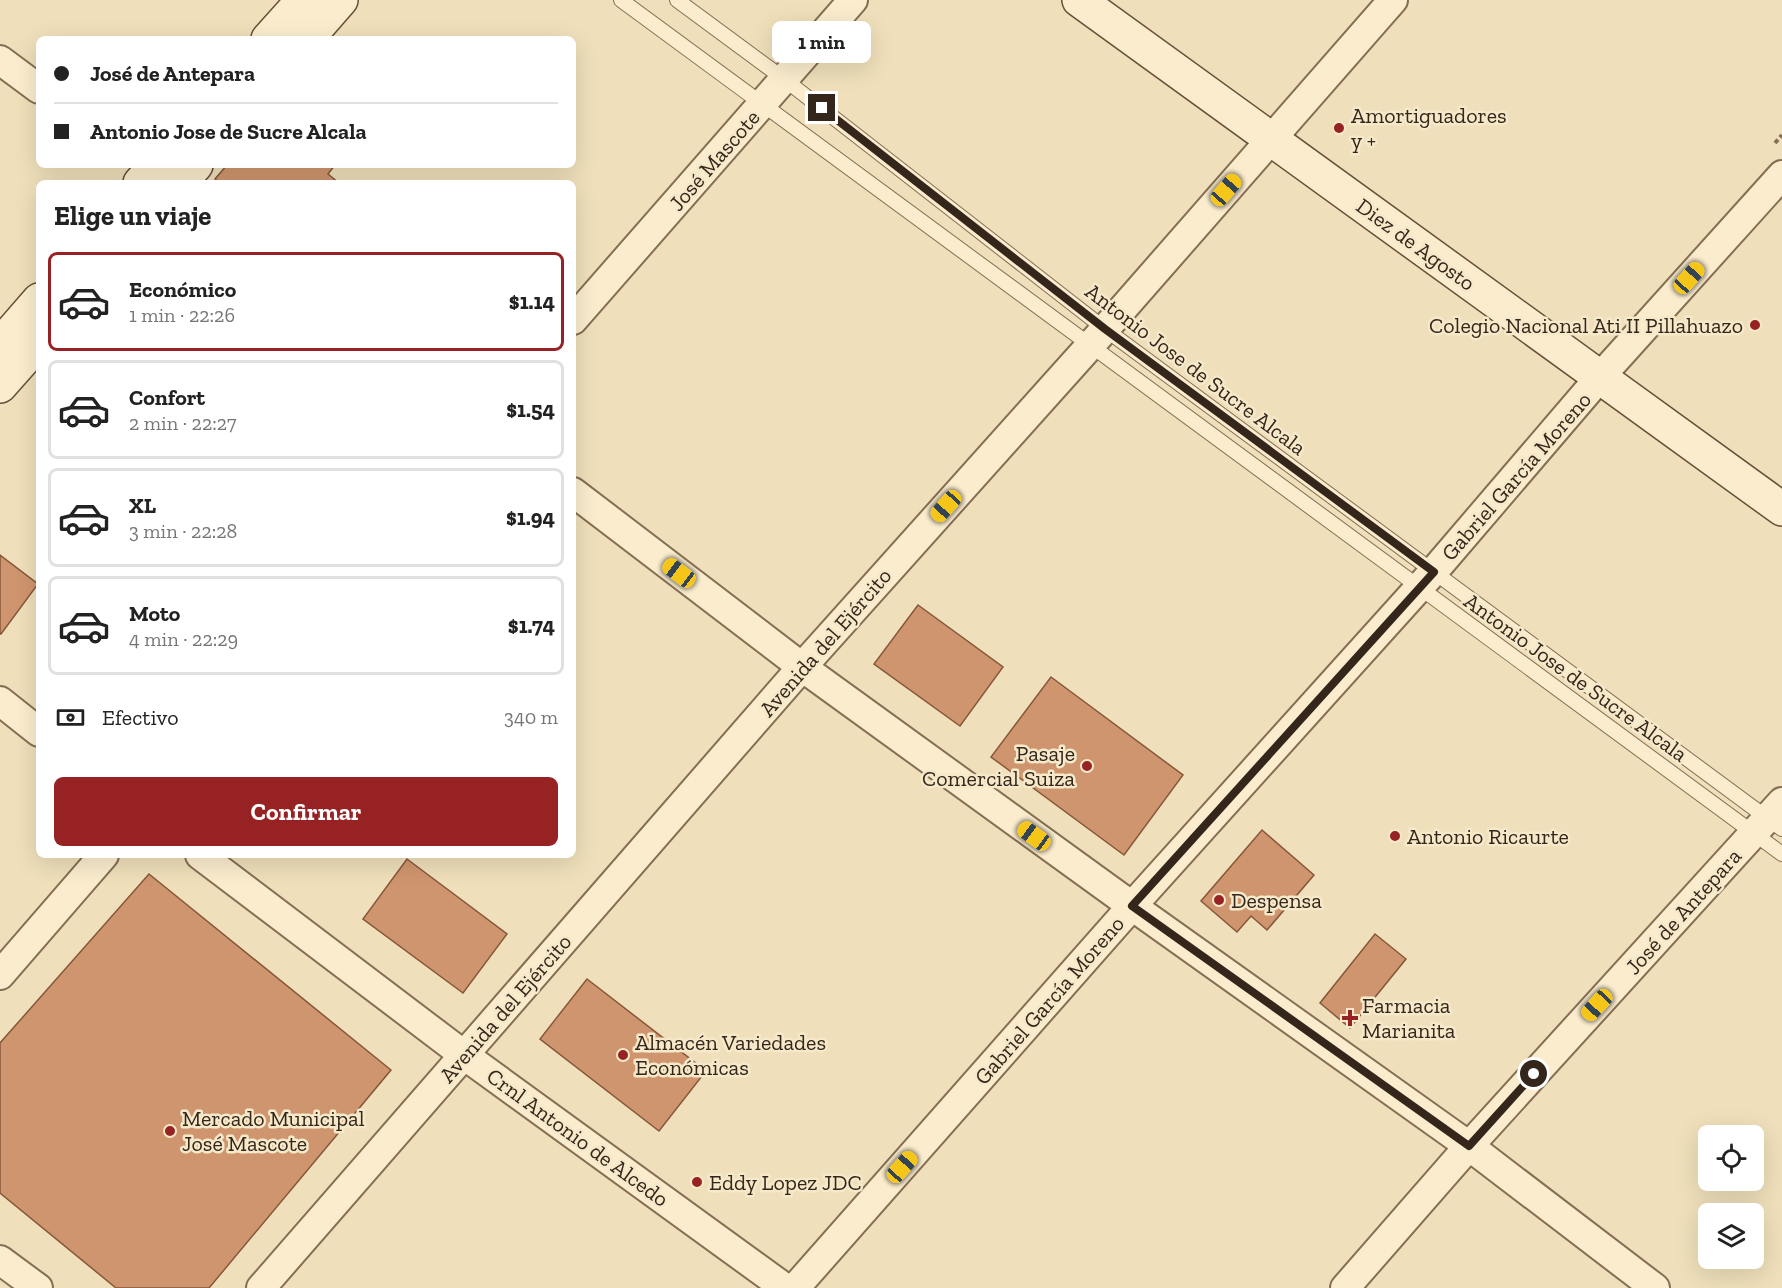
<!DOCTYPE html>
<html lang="es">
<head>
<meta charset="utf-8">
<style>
	:root { --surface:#fff; --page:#f6f6f6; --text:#222; --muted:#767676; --line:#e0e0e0; --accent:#972224 }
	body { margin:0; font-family:"Zilla Slab",serif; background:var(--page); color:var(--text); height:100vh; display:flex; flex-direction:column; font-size:22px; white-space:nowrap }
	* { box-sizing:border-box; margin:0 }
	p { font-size:20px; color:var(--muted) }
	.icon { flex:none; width:33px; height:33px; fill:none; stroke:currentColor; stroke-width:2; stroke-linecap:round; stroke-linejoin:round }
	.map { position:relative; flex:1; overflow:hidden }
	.details { position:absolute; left:36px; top:180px; width:540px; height:678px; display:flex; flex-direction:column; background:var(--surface); border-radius:9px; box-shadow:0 6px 24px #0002 }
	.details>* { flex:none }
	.hud { position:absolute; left:36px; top:36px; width:540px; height:132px; border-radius:9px; box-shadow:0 6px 24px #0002; display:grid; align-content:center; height:132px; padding:0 18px; background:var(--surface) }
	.tools { position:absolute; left:1698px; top:1125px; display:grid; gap:12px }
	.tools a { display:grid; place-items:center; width:66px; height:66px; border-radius:9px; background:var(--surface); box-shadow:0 6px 24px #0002; font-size:30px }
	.end { position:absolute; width:27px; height:27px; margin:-14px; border:8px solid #34261a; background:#fff; box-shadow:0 0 0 3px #fff }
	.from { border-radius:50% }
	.bubble { position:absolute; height:42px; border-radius:9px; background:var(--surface); box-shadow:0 6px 24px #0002; font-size:20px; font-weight:700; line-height:42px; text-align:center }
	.car { position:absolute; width:18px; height:36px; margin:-18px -9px; border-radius:8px; box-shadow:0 0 4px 2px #0007; background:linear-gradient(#f5c518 24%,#345 0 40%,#f5c518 0 76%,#345 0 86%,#f5c518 0) }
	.hud b { display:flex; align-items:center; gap:21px; height:57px; font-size:22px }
	.hud b+b { border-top:2px solid var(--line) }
	.hud i { width:15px; height:15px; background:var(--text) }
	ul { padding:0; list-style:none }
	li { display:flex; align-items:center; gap:18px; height:99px; margin:0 12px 9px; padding:0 6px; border:3px solid var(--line); border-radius:9px }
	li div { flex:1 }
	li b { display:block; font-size:22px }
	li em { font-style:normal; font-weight:700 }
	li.selected { border-color:var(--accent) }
	li>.icon { width:54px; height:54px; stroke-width:1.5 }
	h2 { padding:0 18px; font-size:27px; line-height:72px }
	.pay { display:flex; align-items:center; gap:15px; height:66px; padding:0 18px; font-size:22px }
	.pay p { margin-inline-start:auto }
	.cta { display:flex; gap:12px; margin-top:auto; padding:12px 18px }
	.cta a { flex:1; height:69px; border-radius:9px; background:var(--accent); color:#fff; font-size:24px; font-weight:700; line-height:69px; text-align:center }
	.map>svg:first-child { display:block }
	.building { fill:#cf956e; stroke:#865739; stroke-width:1.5 }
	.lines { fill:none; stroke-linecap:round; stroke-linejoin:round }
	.lane-casing { stroke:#866e54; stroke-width:16 }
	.street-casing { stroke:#866e54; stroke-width:32 }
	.secondary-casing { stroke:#684f38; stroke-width:36 }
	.path { stroke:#866e54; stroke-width:4; stroke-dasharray:4.5 3; stroke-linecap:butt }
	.lane { stroke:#faeccd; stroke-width:14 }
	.street { stroke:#faeccd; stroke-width:28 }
	.secondary { stroke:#faeccd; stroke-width:33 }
	.route { stroke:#34261a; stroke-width:8 }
	.poi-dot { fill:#972224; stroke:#f6e9ca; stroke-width:2 }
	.labels { text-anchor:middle; stroke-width:5; stroke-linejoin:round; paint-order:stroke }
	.poi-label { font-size:22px; fill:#34261a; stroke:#f6e9ca; text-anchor:start }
	.street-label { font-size:22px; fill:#34261a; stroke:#f6e9ca }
</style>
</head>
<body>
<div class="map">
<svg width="1782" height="1288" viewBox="0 0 1782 1288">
	<rect width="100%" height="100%" fill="#efdfba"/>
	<g class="building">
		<polygon points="227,165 335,165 328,174 339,183 220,183 215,179"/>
		<polygon points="0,555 38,584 1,634 0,634"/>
		<polygon points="918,605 1003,667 960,726 874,664"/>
		<polygon points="1051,677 1183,775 1124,855 991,757"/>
		<polygon points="1262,830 1314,875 1267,930 1251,916 1237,932 1201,901"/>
		<polygon points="407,859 507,934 463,993 363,919"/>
		<polygon points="149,874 391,1070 209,1288 116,1288 0,1193 0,1043"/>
		<polygon points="1375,934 1406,959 1350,1028 1320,1003"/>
		<polygon points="587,979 706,1071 659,1131 540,1039"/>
	</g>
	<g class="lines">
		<defs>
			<g id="lane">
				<polyline points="621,0 1782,854"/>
				<polyline points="677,0 784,79 1105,329 1782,829"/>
			</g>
			<g id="street">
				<polyline points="0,60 39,89"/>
				<polyline points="573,320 853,0"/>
				<polyline points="573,492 802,667 1132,906 1469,1146 1655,1288"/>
				<polyline points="0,701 39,732"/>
				<polyline points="200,855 464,1055 785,1288"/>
				<polyline points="0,975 104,855"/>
				<polyline points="0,1260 38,1288"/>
				<polyline points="261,1288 802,667 1105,329 1393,0"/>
				<polyline points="795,1288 1132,906 1434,571 1600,377 1782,175"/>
				<polyline points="1345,1288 1469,1146 1782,802"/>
			</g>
			<g id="secondary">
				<polyline points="1079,0 1782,509"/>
				<polyline points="268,39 303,0"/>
				<polyline points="307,39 341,0"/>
				<polyline points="140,183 156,165"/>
				<polyline points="180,183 196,165"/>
				<polyline points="0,345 39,300"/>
				<polyline points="0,386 39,342"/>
			</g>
		</defs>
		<use href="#lane" class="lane-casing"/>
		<use href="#street" class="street-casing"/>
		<use href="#secondary" class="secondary-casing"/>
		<polyline class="path" points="1775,143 1782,135"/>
		<use href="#lane" class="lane"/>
		<use href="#street" class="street"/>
		<use href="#secondary" class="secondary"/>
	</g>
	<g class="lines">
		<polyline class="route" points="822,108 1105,329 1434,572 1132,906 1469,1146 1534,1074"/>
	</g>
	<g class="poi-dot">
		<circle cx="1339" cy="128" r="6"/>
		<circle cx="1755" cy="325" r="6"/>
		<circle cx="1087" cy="766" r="6"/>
		<circle cx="1395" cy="836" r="6"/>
		<circle cx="1219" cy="900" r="6"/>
		<path d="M1347 1009h6v6h6v6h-6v6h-6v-6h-6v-6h6z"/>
		<circle cx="623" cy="1055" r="6"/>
		<circle cx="170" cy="1131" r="6"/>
		<circle cx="697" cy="1182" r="6"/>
	</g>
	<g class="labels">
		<g class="poi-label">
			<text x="1351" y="123">Amortiguadores<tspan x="1351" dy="25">y +</tspan></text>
			<text x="1743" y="333" text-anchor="end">Colegio Nacional Ati II Pillahuazo</text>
			<text x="1075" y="761" text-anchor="end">Pasaje<tspan x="1075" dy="25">Comercial Suiza</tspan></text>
			<text x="1407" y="844">Antonio Ricaurte</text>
			<text x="1231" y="908">Despensa</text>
			<text x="1362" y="1013">Farmacia<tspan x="1362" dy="25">Marianita</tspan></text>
			<text x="635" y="1050">Almacén Variedades<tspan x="635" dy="25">Económicas</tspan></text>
			<text x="182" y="1126">Mercado Municipal<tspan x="182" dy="25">José Mascote</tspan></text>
			<text x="709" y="1190">Eddy Lopez JDC</text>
		</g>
		<g class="street-label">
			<text transform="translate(714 160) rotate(-49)" y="8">José Mascote</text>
			<text transform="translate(1416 244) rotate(36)" y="8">Diez de Agosto</text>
			<text transform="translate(1196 369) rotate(37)" y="8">Antonio Jose de Sucre Alcala</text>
			<text transform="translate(1516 476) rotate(-49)" y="8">Gabriel García Moreno</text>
			<text transform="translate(825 642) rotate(-49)" y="8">Avenida del Ejército</text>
			<text transform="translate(1576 677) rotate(36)" y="8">Antonio Jose de Sucre Alcala</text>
			<text transform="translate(1683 911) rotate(-48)" y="8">José de Antepara</text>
			<text transform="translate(1049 1000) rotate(-49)" y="8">Gabriel García Moreno</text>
			<text transform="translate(505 1008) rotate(-49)" y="8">Avenida del Ejército</text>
			<text transform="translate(578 1137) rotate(36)" y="8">Crnl Antonio de Alcedo</text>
		</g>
	</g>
</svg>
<div class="tools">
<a><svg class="icon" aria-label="locate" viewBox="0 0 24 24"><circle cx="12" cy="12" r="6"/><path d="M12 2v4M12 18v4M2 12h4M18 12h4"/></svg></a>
<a><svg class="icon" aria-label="layers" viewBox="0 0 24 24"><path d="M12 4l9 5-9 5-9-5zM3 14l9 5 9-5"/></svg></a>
</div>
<i class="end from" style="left:1534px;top:1074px"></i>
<i class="end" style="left:822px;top:108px"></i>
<div class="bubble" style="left:772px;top:21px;width:99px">1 min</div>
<i class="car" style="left:1226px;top:190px;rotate:41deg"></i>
<i class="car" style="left:1689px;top:278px;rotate:42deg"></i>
<i class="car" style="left:946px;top:506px;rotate:222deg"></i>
<i class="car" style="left:679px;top:573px;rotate:307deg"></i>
<i class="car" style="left:1034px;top:836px;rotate:306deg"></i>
<i class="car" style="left:1597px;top:1005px;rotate:223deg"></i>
<i class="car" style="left:902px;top:1167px;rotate:42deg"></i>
<div class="hud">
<b><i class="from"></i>José de Antepara</b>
<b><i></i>Antonio Jose de Sucre Alcala</b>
</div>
<section class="details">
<h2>Elige un viaje</h2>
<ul>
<li class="selected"><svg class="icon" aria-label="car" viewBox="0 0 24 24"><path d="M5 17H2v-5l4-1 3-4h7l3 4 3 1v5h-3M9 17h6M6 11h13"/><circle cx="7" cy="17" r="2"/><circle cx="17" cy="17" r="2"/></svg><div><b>Económico</b><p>1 min · 22:26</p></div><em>$1.14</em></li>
<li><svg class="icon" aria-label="car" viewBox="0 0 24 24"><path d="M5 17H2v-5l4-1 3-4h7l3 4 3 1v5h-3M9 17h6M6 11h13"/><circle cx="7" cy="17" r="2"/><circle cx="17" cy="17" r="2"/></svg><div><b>Confort</b><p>2 min · 22:27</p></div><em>$1.54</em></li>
<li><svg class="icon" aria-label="car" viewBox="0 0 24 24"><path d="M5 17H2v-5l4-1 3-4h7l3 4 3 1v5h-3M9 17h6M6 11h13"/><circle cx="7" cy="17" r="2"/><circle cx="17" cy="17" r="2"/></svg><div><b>XL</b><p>3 min · 22:28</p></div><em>$1.94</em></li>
<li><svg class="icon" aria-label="car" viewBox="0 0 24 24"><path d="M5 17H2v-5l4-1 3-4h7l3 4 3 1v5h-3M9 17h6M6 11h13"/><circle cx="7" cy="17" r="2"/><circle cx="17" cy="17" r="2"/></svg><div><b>Moto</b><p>4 min · 22:29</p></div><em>$1.74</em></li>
</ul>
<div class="pay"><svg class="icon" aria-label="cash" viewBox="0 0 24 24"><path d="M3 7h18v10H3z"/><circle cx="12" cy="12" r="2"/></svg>Efectivo<p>340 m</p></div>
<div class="cta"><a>Confirmar</a></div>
</section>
</div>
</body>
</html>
